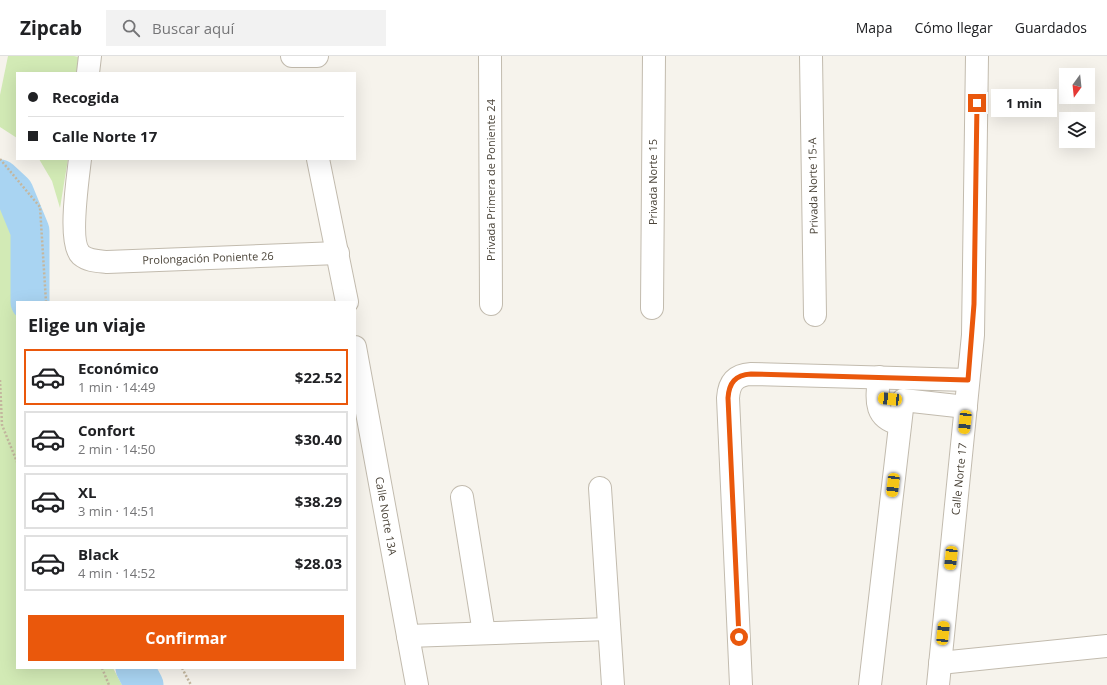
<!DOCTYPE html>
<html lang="es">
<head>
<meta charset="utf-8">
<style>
	:root { --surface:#fff; --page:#f2f2f2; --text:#202124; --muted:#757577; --line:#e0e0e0; --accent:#ea580c }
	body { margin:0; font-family:"Open Sans",sans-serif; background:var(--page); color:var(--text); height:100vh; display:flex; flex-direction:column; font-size:15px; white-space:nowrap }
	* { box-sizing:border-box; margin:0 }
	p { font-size:13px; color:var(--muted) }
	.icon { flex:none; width:22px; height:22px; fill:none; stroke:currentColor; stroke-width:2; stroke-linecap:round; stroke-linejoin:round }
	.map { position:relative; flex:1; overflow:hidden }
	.details { position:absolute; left:16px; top:245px; width:340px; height:368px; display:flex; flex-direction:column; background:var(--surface); border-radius:0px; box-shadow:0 4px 16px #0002 }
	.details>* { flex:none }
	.hud { position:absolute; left:16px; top:16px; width:340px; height:88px; border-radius:0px; box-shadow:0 4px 16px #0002; display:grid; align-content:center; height:88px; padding:0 12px; background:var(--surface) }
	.needle { width:26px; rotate:195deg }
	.buttons { position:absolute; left:1059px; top:12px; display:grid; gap:8px }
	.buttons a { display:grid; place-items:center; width:36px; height:36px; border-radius:0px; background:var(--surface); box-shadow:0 4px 16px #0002; font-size:20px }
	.end { position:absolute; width:18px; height:18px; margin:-9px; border:5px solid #ea580c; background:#fff; box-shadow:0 0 0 2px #fff }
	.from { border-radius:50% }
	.bubble { position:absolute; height:28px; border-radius:0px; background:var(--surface); box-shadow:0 4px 16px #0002; font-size:13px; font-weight:700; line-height:28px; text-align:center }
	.car { position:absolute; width:12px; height:24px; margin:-12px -6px; border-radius:5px; box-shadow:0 0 3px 1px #0007; background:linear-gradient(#f5c518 24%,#345 0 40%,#f5c518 0 76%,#345 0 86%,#f5c518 0) }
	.hud b { display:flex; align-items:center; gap:14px; height:38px; font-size:15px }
	.hud b+b { border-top:1px solid var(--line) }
	.hud i { width:10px; height:10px; background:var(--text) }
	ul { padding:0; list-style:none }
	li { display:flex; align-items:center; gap:12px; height:56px; margin:0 8px 6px; padding:0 4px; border:2px solid var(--line); border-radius:0px }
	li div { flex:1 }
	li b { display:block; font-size:15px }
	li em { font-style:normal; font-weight:700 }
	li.selected { border-color:var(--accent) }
	li>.icon { width:36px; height:36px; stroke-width:1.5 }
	h2 { padding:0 12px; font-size:18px; line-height:48px }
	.button { display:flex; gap:8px; margin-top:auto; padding:8px 12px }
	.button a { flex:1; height:46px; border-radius:0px; background:var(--accent); color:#fff; font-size:16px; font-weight:700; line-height:46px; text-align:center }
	header { display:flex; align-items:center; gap:24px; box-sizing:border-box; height:56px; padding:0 20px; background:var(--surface); border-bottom:1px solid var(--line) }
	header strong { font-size:19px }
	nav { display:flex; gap:22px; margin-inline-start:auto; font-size:14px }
	.search { width:280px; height:36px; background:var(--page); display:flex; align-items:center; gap:10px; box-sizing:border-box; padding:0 14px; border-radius:0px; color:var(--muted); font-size:15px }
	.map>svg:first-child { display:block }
	.green { fill:#d2eab5 }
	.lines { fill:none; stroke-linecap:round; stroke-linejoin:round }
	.river { stroke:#a9d4f2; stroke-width:39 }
	.minor-casing { stroke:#c2bbae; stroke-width:24 }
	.path { stroke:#c4b79f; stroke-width:2.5; stroke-dasharray:2 2; stroke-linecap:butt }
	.minor { stroke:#fff; stroke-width:22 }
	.route { stroke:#ea580c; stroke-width:5 }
	.labels { text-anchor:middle; stroke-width:4; stroke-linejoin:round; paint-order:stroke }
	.street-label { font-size:11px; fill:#4b4439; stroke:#fff }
</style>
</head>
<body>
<header>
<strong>Zipcab</strong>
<div class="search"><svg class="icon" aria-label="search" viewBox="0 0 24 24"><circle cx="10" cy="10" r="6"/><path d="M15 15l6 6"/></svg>Buscar aquí</div>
<nav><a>Mapa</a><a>Cómo llegar</a><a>Guardados</a></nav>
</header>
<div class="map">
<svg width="1107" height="629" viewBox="0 0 1107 629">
	<rect width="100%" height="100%" fill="#f6f3ec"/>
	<g class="green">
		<polygon points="8,0 74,0 84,2 82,17 17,17 17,82 0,71 0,39"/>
		<polygon points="39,103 68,103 60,152 52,125"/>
		<polygon points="0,137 23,171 25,246 17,246 17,612 113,612 122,629 0,629"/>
	</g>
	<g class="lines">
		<g class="river">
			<polyline points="0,123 14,136 30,175 30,246"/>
			<polyline points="135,612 144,629"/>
		</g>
		<defs>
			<g id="minor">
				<polyline points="292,0 317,0"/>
				<polyline points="490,0 491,248"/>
				<polyline points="811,0 815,259"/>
				<polyline points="88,17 90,0"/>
				<path d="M80,103C78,121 68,187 81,199C88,205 98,205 107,206L338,197"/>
				<polyline points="318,103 347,246"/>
				<polyline points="652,252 654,0"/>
				<polyline points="355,291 417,629"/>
				<path d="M879,321C877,343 873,362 900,368"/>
				<polyline points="600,432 613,629"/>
				<polyline points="462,441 484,577"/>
				<polyline points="408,580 609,573"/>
				<polyline points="940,607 1107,590"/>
				<path d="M741,629L728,342C729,327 735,319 751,318L968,324"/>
				<polyline points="870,629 903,344 966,351"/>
				<polyline points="938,629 973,279 977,0"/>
			</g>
		</defs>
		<use href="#minor" class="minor-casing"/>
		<g class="path">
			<polyline points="0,103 40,151 46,246"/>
			<polyline points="0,324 2,369 17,406"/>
			<polyline points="102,612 109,629"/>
			<polyline points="182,612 191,629"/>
		</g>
		<use href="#minor" class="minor"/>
	</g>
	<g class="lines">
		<path class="route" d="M739,581L728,342C729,327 735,319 751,318L968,324L974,248L977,47"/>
	</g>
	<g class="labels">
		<g class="street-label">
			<text transform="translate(491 124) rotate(-90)" y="4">Privada Primera de Poniente 24</text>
			<text transform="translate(653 126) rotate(-90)" y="4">Privada Norte 15</text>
			<text transform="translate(813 130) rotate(-91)" y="4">Privada Norte 15-A</text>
			<text transform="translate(208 202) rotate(-2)" y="4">Prolongación Poniente 26</text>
			<text transform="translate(959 423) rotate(-84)" y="4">Calle Norte 17</text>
			<text transform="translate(386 460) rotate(80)" y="4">Calle Norte 13A</text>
		</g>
	</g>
</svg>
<div class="buttons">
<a><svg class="needle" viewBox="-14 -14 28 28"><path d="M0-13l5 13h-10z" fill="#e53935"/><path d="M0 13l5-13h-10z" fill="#757577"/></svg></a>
<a><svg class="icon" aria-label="layers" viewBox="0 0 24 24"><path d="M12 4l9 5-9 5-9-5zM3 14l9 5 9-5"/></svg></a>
</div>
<i class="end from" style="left:739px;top:581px"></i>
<i class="end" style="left:977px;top:47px"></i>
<div class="bubble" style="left:991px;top:33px;width:66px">1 min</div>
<i class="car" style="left:890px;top:343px;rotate:276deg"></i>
<i class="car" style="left:965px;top:366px;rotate:186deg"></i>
<i class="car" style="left:893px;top:429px;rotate:187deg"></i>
<i class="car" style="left:951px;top:502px;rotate:186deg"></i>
<i class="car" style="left:943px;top:577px;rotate:6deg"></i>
<div class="hud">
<b><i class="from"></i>Recogida</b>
<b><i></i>Calle Norte 17</b>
</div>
<section class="details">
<h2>Elige un viaje</h2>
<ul>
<li class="selected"><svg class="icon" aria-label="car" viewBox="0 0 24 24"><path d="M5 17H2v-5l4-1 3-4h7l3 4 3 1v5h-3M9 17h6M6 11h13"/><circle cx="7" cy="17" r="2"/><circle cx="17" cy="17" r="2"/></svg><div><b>Económico</b><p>1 min · 14:49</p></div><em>$22.52</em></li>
<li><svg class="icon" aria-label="car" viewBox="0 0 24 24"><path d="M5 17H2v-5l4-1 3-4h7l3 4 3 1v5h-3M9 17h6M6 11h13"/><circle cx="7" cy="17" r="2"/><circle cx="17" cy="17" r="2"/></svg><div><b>Confort</b><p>2 min · 14:50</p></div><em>$30.40</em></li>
<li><svg class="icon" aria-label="car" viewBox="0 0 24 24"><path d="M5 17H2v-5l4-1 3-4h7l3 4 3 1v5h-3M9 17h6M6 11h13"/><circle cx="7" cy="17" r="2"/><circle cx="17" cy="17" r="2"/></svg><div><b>XL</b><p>3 min · 14:51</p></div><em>$38.29</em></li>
<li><svg class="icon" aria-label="car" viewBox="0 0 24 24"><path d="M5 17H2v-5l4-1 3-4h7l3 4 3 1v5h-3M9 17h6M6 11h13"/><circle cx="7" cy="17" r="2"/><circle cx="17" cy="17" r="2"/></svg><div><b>Black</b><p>4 min · 14:52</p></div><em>$28.03</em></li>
</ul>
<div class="button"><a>Confirmar</a></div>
</section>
</div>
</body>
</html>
